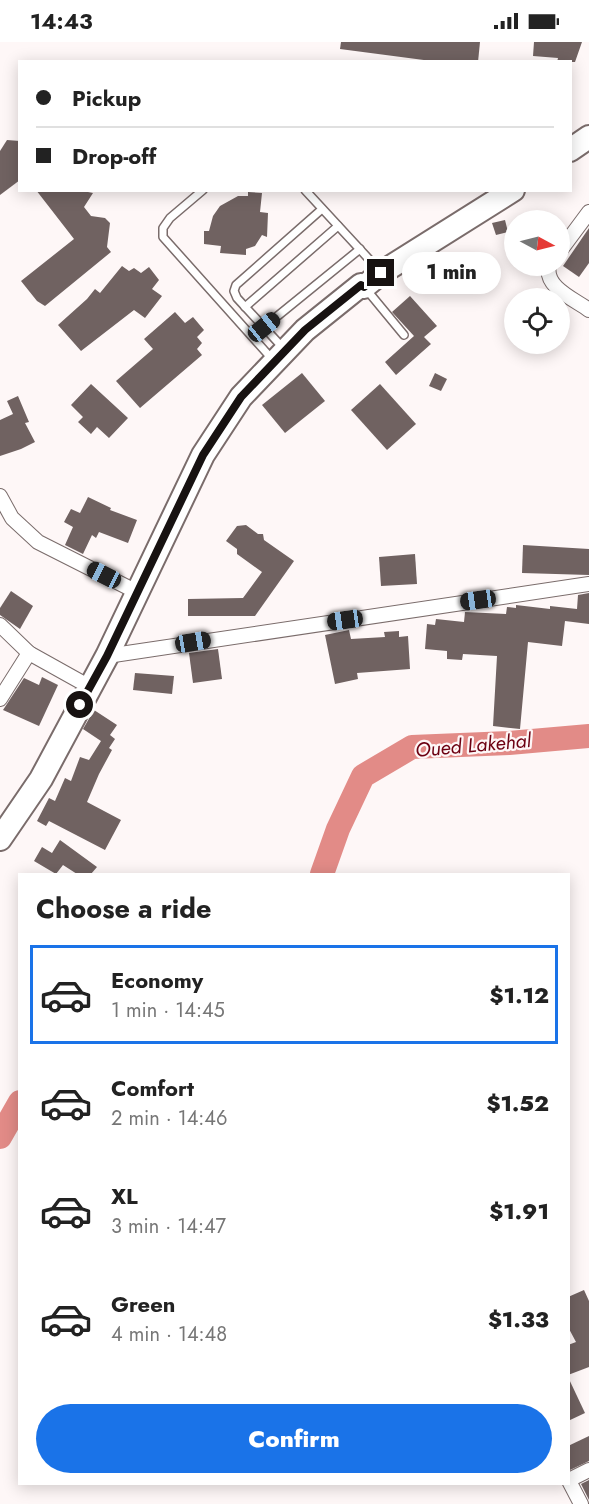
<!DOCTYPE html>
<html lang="en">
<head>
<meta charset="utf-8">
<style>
	:root { --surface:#fff; --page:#f6f6f6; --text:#222; --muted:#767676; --line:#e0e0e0; --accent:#1a73e8 }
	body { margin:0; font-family:Jost,sans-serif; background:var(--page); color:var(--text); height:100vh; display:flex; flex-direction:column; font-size:22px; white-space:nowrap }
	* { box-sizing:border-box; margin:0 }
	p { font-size:20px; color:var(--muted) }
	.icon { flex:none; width:33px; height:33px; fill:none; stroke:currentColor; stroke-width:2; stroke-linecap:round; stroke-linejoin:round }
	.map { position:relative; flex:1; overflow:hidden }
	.details { position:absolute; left:18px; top:831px; width:552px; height:612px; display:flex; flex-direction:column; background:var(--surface); border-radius:0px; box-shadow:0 3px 15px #0003 }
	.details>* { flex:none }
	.top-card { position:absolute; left:18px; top:18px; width:554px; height:132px; border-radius:0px; box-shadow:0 3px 15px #0003; display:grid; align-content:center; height:132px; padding:0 18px; background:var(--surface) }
	.needle { width:39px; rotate:97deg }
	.fabs { position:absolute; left:504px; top:168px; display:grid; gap:12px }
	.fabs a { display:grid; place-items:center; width:66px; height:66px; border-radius:50%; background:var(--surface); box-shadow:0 3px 15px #0003; font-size:30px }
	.end { position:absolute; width:27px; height:27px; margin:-14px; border:8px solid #171211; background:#fff; box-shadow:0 0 0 3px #fff }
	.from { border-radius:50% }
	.bubble { position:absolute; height:42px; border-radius:21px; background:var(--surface); box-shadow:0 3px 15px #0003; font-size:20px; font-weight:800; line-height:42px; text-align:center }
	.car { position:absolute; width:18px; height:36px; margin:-18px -9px; border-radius:8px; box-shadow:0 0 4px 2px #0007; background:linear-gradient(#222 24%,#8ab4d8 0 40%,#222 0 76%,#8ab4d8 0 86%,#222 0) }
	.top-card b { display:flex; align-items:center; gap:21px; height:57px; font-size:22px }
	.top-card b+b { border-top:2px solid var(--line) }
	.top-card i { width:15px; height:15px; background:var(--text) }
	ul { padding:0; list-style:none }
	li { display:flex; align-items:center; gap:18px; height:99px; margin:0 12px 9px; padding:0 6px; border:3px solid transparent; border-radius:0px }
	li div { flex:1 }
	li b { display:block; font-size:22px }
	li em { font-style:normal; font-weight:800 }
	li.selected { border-color:var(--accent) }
	li>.icon { width:54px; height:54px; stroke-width:1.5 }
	h2 { padding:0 18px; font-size:27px; line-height:72px }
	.primary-button { display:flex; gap:12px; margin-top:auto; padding:12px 18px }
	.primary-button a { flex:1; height:69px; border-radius:36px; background:var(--accent); color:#fff; font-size:24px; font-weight:800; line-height:69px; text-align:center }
	.status { display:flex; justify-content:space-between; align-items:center; height:42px; padding:0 30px; background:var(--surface); direction:ltr }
	.status svg { height:16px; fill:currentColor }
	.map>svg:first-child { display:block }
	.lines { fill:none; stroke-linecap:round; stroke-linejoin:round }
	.river { stroke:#e28b87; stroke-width:24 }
	.building { fill:#706261 }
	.service-casing { stroke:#7a6c6b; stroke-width:10 }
	.minor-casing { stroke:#7a6c6b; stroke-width:16 }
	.trunk-casing { stroke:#7a6c6b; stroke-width:26 }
	.service { stroke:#fff; stroke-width:7 }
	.minor { stroke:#fff; stroke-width:14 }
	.trunk { stroke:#fff; stroke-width:22 }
	.route { stroke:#171211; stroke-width:8 }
	.labels { text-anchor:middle; stroke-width:4.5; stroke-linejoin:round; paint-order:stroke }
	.water-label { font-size:20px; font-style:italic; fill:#6d0011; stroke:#fef7f7 }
</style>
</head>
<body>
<div class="status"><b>14:43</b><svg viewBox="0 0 49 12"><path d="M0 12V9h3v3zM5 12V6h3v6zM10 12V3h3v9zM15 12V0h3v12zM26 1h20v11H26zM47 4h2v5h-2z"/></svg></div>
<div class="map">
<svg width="589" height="1462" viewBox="0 0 589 1462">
	<rect width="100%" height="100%" fill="#fef7f7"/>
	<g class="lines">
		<g class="river">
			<polyline points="322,832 338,787 363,734 412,705 509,701 589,694"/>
			<polyline points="0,1095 20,1060"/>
		</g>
	</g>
	<g class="building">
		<polygon points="341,0 480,0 478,20 439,20 340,7"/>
		<polygon points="534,0 582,0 575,20 557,20 558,16 533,14"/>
		<polygon points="7,98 20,99 20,138 0,153 0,109"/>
		<polygon points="36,148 78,148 93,151 84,165 91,174 105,176 110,181 107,205 111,210 45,264 37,259 21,239 74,197"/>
		<polygon points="248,150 262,151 260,170 268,171 267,195 262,193 255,204 246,207 246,213 220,211 221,204 204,202 204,189 209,189 213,174 220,164 238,154 248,154"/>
		<polygon points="505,178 508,190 496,193 492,181"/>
		<polygon points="589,186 589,221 579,235 563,224"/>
		<polygon points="122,224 129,229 134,226 141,231 149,225 159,238 152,247 162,254 145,276 134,268 81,309 58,283 87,257 95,247 100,251"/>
		<polygon points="410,254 437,284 424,295 431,302 396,333 385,320 414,294 392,270"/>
		<polygon points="175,270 185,281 193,275 204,288 197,295 202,301 197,307 202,313 140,366 116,339 153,307 144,297"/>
		<polygon points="302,331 325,359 285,391 262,363"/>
		<polygon points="435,331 447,337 441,349 429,344"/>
		<polygon points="91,342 128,376 109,396 97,385 91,392 78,380 83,375 71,363"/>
		<polygon points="380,342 416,382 387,408 351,368"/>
		<polygon points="18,354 29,380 25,381 35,400 21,407 0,414 0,378 13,372 7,359"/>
		<polygon points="88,455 111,466 110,468 137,478 128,501 99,490 96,496 92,493 83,512 65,503 73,485 64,480 71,467 80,471"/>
		<polygon points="246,483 258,492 263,492 264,498 294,519 255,574 188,574 188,557 243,556 262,530 237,512 237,507 226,499 237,484"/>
		<polygon points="523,503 589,507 589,533 522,531"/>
		<polygon points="415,512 417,542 381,544 379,515"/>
		<polygon points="11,549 33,564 20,587 0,573 0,566"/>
		<polygon points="589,551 589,582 565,579 562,604 528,600 520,687 493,684 497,614 463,612 462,618 447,617 447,609 425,607 427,582 435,583 436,577 464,580 465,570 506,572 507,565 516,566 516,563 550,567 550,564 577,567 578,553"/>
		<polygon points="349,588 351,597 385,595 384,590 399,589 399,595 408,594 410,627 357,631 358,637 335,642 325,593"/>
		<polygon points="218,607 222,637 193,641 189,611"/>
		<polygon points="135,631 174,634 172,652 133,648"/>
		<polygon points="42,635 58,643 39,684 3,668 24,636 39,643"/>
		<polygon points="94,668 117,683 110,693 115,697 109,706 112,708 99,732 87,760 121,778 105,808 49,779 46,784 37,779 49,756 55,759 65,736 71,739 80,715 89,718 101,699 83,687"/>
		<polygon points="60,798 97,825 91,832 77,832 63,823 56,832 34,819 42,805 52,811"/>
		<polygon points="584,1248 589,1259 589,1325 568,1333 568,1303 576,1300 568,1285 568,1255"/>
		<polygon points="568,1335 585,1371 568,1379"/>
		<polygon points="589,1394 589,1419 570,1428 568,1404"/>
		<polygon points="589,1438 589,1458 581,1442"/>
	</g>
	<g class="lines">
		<defs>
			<g id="service">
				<polyline points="203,148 170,176 163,186 163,195 273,318"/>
				<polyline points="305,148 379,228"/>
				<polyline points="366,247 404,293"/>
				<polyline points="245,265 338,184"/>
				<polyline points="264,285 360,207"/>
				<polyline points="284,307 237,256 234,249 236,243 322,167"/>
			</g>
			<g id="minor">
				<polyline points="560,209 589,170"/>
				<path d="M549,224C544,245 574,257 589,268"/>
				<polyline points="0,454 12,476 38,500 137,550"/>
				<polyline points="0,583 29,611 90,645"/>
				<polyline points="107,614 589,542"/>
				<polyline points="0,657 29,611"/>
				<polyline points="568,1437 581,1462"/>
				<polyline points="569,1438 589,1428"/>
			</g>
			<g id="trunk">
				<polyline points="570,108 589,95"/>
				<polyline points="0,797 41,737 107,614 203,413 241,355 305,288 361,243 364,245 381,231 513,148"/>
			</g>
		</defs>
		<use href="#service" class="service-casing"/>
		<use href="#minor" class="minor-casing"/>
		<use href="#trunk" class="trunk-casing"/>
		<use href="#service" class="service"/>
		<use href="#minor" class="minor"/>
		<use href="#trunk" class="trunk"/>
	</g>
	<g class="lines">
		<polyline class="route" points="80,663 107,614 203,413 241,355 305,288 361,243 364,245 381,231"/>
	</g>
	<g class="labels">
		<g class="water-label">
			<text transform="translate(473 703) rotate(-5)" y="7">Oued Lakehal</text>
		</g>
	</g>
</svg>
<div class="fabs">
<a><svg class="needle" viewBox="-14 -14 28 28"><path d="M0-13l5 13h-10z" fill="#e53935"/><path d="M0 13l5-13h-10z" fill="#767676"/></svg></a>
<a><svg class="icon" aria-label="locate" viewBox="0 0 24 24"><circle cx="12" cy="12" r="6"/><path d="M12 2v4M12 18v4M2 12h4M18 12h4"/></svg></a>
</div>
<i class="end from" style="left:80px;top:663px"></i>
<i class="end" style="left:381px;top:231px"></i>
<div class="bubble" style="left:402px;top:210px;width:99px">1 min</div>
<i class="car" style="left:264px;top:285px;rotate:51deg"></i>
<i class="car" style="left:104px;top:533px;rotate:297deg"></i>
<i class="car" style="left:478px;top:558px;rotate:262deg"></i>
<i class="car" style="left:345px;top:578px;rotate:262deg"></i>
<i class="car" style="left:193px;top:600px;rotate:81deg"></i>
<div class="top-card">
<b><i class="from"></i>Pickup</b>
<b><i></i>Drop-off</b>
</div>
<section class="details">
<h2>Choose a ride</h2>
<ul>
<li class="selected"><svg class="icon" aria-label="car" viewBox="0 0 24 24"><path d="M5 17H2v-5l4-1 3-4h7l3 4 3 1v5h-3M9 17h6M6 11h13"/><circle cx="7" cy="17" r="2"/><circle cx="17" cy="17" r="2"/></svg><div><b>Economy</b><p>1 min · 14:45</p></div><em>$1.12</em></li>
<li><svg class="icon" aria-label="car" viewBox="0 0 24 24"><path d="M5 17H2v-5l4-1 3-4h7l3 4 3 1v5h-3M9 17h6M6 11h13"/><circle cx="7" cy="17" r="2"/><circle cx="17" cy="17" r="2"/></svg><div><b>Comfort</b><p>2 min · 14:46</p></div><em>$1.52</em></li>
<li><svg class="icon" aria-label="car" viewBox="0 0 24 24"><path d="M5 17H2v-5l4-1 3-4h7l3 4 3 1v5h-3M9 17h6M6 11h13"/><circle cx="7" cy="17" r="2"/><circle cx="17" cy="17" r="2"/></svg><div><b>XL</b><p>3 min · 14:47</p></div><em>$1.91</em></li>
<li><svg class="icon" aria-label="car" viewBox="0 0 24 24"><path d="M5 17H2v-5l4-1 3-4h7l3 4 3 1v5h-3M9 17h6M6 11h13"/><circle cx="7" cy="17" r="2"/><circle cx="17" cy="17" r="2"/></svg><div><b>Green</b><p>4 min · 14:48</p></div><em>$1.33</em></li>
</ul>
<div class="primary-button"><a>Confirm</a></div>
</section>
</div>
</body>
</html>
